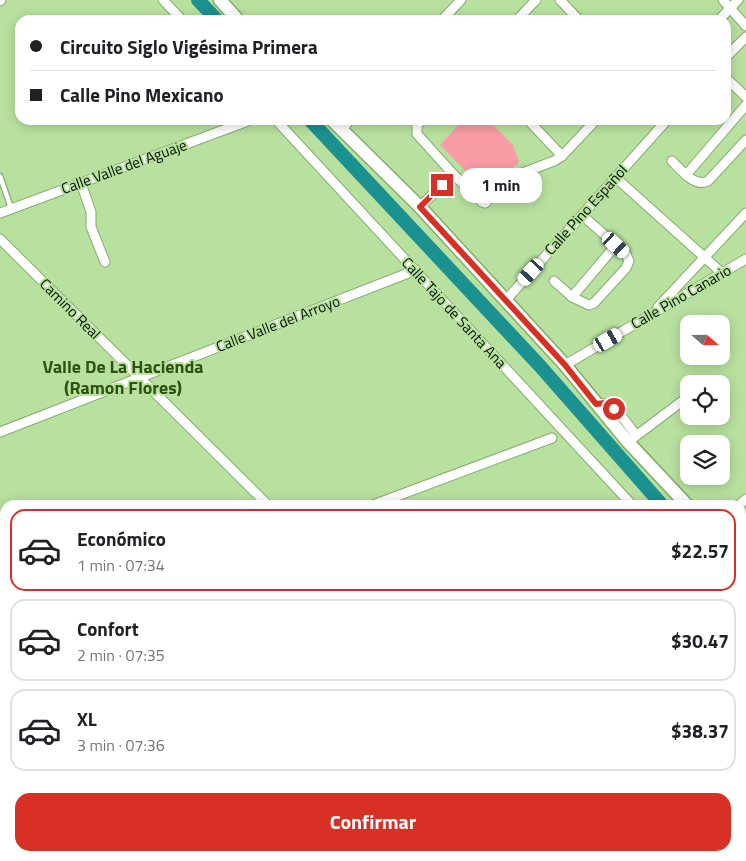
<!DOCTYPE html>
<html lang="es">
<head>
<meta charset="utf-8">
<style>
	:root { --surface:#fff; --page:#f6f6f6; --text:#202124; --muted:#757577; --line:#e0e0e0; --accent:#d93025 }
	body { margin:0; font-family:"Titillium Web",sans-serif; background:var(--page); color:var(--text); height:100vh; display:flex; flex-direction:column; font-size:19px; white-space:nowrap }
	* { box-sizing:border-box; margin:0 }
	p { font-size:16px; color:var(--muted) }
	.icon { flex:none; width:28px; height:28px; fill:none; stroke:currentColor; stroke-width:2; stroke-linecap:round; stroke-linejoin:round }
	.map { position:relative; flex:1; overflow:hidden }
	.details { position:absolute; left:0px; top:500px; width:746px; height:361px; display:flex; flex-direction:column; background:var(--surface); border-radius:15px 15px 0 0; box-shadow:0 2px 12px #0003 }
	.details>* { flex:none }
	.guide { position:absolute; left:15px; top:15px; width:716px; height:110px; border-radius:15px; box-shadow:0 2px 12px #0003; display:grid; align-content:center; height:110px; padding:0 15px; background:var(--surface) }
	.needle { width:32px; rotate:110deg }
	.buttons { position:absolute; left:680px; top:315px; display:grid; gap:10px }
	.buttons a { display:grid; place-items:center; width:50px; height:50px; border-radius:10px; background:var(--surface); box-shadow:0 2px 12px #0003; font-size:25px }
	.end { position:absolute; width:22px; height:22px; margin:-11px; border:6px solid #d93025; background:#fff; box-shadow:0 0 0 2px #fff }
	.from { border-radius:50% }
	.bubble { position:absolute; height:35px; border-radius:15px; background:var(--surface); box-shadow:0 2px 12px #0003; font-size:16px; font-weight:700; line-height:35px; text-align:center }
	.car { position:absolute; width:15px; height:30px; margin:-15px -8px; border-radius:6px; box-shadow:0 0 4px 1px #0007; background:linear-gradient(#fff 24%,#345 0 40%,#fff 0 76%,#345 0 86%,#fff 0) }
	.guide b { display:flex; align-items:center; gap:18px; height:48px; font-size:19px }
	.guide b+b { border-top:1px solid var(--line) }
	.guide i { width:12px; height:12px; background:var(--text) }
	ul { padding:9px 0 0; list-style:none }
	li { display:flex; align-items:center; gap:15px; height:82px; margin:0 10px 8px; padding:0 5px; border:2px solid var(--line); border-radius:15px }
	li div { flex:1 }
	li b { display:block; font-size:19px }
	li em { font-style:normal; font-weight:700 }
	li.selected { border-color:var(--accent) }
	li>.icon { width:45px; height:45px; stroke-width:1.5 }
	.action { display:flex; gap:10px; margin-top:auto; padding:10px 15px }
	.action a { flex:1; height:58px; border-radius:15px; background:var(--accent); color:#fff; font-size:20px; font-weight:700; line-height:58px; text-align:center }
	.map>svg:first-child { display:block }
	.green { fill:#f99ca5 }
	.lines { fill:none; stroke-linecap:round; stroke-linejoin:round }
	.river { stroke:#1b9190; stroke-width:14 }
	.lane-casing { stroke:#85ac6d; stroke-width:7 }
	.street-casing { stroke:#85ac6d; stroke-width:11 }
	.secondary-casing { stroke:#85ac6d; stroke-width:15 }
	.highway-casing { stroke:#85ac6d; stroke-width:19 }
	.lane { stroke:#fff; stroke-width:4.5 }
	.street { stroke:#fff; stroke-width:9 }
	.secondary { stroke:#fff; stroke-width:12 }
	.highway { stroke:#fff; stroke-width:16 }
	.route { stroke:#d93025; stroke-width:6 }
	.labels { text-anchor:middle; stroke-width:4; stroke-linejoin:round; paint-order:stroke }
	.street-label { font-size:15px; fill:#041000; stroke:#b8e19f }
	.quarter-label { font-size:18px; font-weight:bold; fill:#2f5112; stroke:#b8e19f }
</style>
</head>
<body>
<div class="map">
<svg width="746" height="861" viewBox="0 0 746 861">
	<rect width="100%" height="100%" fill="#b8e19f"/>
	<polygon class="green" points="463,120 488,120 513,145 519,162 487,193 440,145"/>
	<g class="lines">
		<g class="river">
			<polyline points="198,0 217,20"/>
			<polyline points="310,120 540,366 662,505"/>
			<polyline points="741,588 746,593"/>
		</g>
		<defs>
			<g id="lane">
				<polyline points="0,176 11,208"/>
				<polyline points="370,856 373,861"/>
				<polyline points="398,856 402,861"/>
				<polyline points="506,856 509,861"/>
			</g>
			<g id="street">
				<polyline points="163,0 182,20"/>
				<polyline points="560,0 579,20"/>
				<polyline points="723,0 746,26"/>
				<polyline points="0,1 1,0"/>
				<polyline points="442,20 461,0"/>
				<polyline points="517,20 536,0"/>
				<polyline points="719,20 738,0"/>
				<polyline points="726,57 746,37"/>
				<polyline points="726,78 746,97"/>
				<polyline points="276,120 632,505"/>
				<polyline points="422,120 417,125 417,134 453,174 482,202 485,203 517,175 554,161 562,156 596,120"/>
				<polyline points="528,120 562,156"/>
				<polyline points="341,130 350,120"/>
				<path d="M672,161C681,170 695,188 708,181L746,140"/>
				<polyline points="686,175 746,105"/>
				<polyline points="615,177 722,273"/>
				<polyline points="81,183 91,212 91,227 105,262"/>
				<polyline points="420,207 453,174"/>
				<polyline points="0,213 248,121"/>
				<polyline points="0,239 268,505"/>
				<polyline points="554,281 572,297 589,305 594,303 626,268 629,261 626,254 582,215"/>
				<polyline points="572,297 616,245"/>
				<polyline points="506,300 667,120"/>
				<polyline points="658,307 746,213"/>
				<polyline points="565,365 746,259"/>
				<path d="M596,404C614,400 626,423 636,435"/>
				<polyline points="0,432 416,270"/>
				<polyline points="628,442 689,396"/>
				<polyline points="373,505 552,438"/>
				<polyline points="739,505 746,499"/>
				<polyline points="741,625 746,630"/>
				<polyline points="0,648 5,646"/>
				<polyline points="0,664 5,670"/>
				<polyline points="0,859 2,861"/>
			</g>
			<g id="secondary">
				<polyline points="220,0 238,20"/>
				<polyline points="332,120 420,207 565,365 628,442 687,505"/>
				<polyline points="741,563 746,568"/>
				<polyline points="0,693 5,698"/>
				<polyline points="0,709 5,713"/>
				<polyline points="0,798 5,794"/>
				<polyline points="179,856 184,861"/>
			</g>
			<g id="highway">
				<polyline points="741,741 746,738"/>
				<polyline points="741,758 746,755"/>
				<polyline points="741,774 746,772"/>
				<polyline points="559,861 568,856"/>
				<polyline points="588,861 597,856"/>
			</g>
		</defs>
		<use href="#lane" class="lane-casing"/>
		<use href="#street" class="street-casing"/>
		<use href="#secondary" class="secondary-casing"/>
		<use href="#highway" class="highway-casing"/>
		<use href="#lane" class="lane"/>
		<use href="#street" class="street"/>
		<use href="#secondary" class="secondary"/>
		<use href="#highway" class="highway"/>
	</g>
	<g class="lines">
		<polyline class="route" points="442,185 420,207 565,365 596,404 605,403 614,409"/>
	</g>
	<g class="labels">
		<g class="street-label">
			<text transform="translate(124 167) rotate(-20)" y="5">Calle Valle del Aguaje</text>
			<text transform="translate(586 210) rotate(-48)" y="5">Calle Pino Español</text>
			<text transform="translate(681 297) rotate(-30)" y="5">Calle Pino Canario</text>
			<text transform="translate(70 309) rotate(45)" y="5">Camino Real</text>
			<text transform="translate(454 313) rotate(47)" y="5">Calle Tajo de Santa Ana</text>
			<text transform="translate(278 324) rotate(-21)" y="5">Calle Valle del Arroyo</text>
		</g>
		<g class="quarter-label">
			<text x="123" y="373">Valle De La Hacienda<tspan x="123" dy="21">(Ramon Flores)</tspan></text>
		</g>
	</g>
</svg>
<div class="buttons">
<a><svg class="needle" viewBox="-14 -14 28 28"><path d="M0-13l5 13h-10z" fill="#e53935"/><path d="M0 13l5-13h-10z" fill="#757577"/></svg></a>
<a><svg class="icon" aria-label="locate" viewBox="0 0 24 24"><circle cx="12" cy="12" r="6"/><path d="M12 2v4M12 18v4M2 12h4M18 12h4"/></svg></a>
<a><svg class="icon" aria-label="layers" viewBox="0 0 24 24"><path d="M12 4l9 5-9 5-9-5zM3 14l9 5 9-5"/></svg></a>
</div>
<i class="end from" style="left:614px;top:409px"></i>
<i class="end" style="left:442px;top:185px"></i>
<div class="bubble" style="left:460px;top:168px;width:82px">1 min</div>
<i class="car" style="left:616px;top:245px;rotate:132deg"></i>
<i class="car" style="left:531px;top:272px;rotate:222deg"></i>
<i class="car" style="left:608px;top:340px;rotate:60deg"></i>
<div class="guide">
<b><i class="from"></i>Circuito Siglo Vigésima Primera</b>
<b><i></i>Calle Pino Mexicano</b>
</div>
<section class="details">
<ul>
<li class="selected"><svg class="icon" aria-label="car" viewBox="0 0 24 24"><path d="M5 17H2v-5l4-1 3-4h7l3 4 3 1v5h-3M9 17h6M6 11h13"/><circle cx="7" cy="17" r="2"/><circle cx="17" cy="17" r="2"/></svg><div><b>Económico</b><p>1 min · 07:34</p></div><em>$22.57</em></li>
<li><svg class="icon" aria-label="car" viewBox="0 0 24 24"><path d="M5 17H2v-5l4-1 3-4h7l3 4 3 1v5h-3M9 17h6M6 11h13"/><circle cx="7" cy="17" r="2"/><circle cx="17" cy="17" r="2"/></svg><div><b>Confort</b><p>2 min · 07:35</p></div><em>$30.47</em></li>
<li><svg class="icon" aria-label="car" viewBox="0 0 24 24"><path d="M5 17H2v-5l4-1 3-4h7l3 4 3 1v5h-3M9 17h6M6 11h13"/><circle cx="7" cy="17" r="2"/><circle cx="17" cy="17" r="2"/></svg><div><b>XL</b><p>3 min · 07:36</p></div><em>$38.37</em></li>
</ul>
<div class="action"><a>Confirmar</a></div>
</section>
</div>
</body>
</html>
